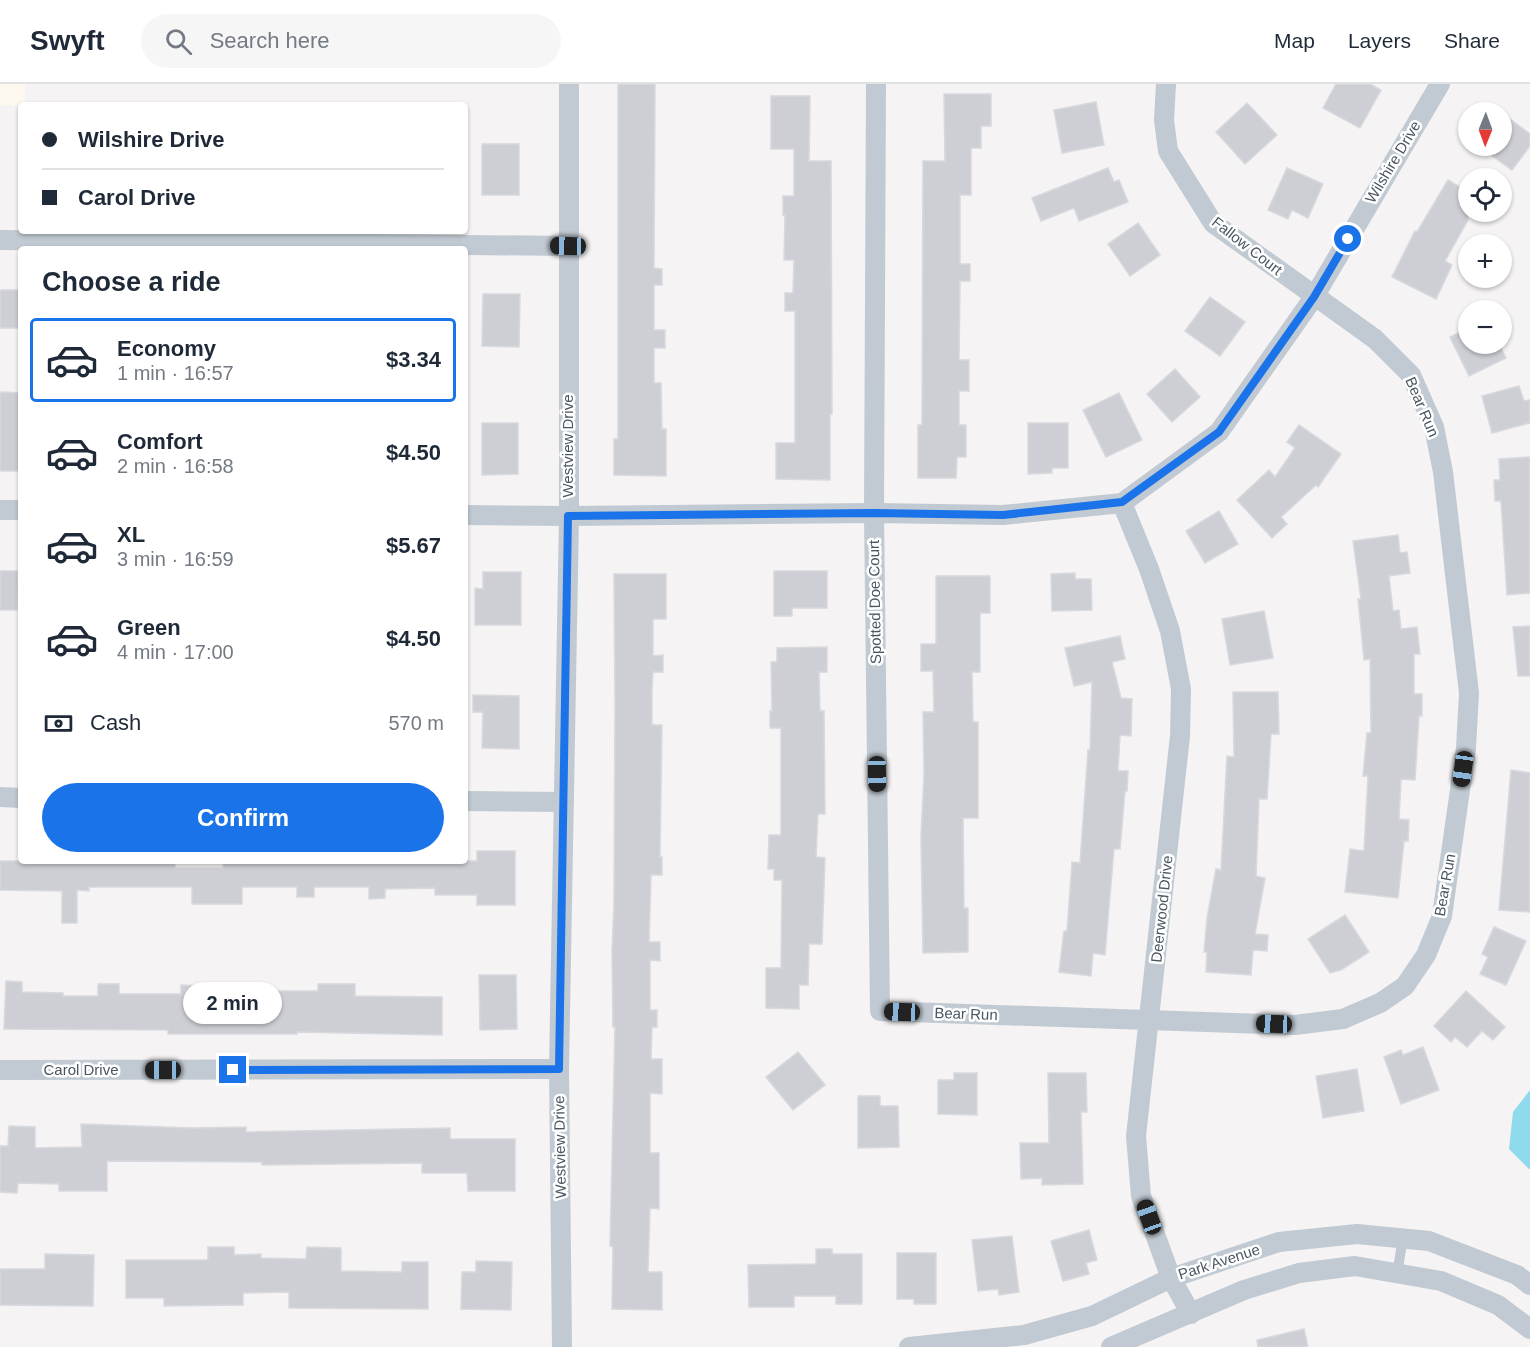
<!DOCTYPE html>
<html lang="en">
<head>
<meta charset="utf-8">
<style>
	:root { --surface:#fff; --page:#f6f6f7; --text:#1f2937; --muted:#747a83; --line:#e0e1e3; --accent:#1a73e8 }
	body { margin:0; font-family:Helvetica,sans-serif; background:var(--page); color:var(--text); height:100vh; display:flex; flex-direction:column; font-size:22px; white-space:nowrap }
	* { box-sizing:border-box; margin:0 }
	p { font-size:20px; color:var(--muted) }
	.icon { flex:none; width:33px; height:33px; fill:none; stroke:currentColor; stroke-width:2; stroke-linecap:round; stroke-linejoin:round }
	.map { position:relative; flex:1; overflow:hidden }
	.drawer { position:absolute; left:18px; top:162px; width:450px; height:618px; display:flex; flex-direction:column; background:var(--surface); border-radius:6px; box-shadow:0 2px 4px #0004 }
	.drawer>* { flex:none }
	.top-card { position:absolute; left:18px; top:18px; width:450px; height:132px; border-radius:6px; box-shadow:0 2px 4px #0004; display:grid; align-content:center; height:132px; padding:0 24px; background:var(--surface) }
	.needle { width:39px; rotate:181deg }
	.buttons { position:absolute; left:1458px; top:18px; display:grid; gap:12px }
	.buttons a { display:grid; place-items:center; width:54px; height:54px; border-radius:50%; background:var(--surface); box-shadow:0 2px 4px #0004; font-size:30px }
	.end { position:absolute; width:27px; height:27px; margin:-14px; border:8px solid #1a73e8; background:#fff; box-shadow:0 0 0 3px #fff }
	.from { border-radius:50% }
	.bubble { position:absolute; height:42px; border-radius:21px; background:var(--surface); box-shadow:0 2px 4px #0004; font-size:20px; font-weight:600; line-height:42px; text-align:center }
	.car { position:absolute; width:18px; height:36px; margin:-18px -9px; border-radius:8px; box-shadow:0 0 4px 2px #0007; background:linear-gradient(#222 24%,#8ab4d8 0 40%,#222 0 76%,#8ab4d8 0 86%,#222 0) }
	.top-card b { display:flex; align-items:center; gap:21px; height:57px; font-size:22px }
	.top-card b+b { border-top:2px solid var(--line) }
	.top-card i { width:15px; height:15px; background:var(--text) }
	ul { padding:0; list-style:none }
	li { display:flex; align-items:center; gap:18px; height:84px; margin:0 12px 9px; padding:0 12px; border:3px solid transparent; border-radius:6px }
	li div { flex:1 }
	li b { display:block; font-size:22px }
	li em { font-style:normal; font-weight:600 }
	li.on { border-color:var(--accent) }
	li>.icon { width:54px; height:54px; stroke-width:1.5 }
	h2 { padding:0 24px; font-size:27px; line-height:72px }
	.pay { display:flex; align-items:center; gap:15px; height:66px; padding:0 24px; font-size:22px }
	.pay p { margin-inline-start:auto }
	.primary-button { display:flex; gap:12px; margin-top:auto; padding:12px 24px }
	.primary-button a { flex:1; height:69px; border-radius:36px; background:var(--accent); color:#fff; font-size:24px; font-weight:600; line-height:69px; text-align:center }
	header { display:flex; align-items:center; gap:36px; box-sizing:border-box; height:84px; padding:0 30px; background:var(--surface); border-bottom:2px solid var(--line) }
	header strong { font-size:28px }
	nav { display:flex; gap:33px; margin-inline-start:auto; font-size:21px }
	.search { width:420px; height:54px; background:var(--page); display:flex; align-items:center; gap:15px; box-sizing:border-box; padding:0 21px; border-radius:33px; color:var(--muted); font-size:22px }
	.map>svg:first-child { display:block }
	.commercial { fill:#fdf9ef }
	.water { fill:#90daee }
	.building { fill:#cdcfd5; stroke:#d7d9de; stroke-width:1.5 }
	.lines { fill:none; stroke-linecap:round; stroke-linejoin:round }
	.lane { stroke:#c1cad2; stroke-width:10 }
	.street { stroke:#c1cad2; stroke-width:20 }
	.route { stroke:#1a73e8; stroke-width:8 }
	.labels { text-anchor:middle; stroke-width:5; stroke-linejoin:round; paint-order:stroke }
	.street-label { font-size:15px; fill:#4a5661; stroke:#fff }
</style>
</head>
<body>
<header>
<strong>Swyft</strong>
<div class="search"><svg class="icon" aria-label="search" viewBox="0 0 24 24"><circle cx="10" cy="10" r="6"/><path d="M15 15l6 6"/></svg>Search here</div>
<nav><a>Map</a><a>Layers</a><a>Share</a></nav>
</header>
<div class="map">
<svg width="1530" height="1263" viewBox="0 0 1530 1263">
	<rect width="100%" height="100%" fill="#f5f3f3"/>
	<rect class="commercial" x="0" y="0" width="25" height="21"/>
	<polygon class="water" points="1530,1006 1530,1085 1529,1085 1509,1065 1513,1028"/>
	<g class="building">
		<polygon points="618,0 655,0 654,184 662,185 662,201 654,201 654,246 665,246 665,264 654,264 654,299 661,299 662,345 666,345 666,392 614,391 614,355 618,355"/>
		<polygon points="1336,0 1370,0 1381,6 1360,44 1323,24"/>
		<polygon points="944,10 991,10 991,42 981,42 981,64 971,64 971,111 960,111 960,180 970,180 970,197 960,197 959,276 969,276 969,307 959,307 959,341 966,341 966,373 957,373 956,394 918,394 918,341 922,341 923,77 945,77"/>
		<polygon points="771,12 810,12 809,77 831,77 832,330 830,330 830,396 776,395 776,359 795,359 795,227 785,227 785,209 793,209 794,176 784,176 785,131 783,131 783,112 794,112 794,65 771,65"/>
		<polygon points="1096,18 1104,61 1062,69 1054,26"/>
		<polygon points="1247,19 1277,51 1245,80 1216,48"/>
		<polygon points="1502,29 1530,50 1530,62 1512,86 1478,62 1502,62"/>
		<rect x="482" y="60" width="37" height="51"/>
		<polygon points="1108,84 1114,98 1119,96 1128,118 1079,137 1074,124 1041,137 1032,114"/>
		<polygon points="1287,84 1323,100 1308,134 1292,126 1288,135 1268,126"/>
		<polygon points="1448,96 1468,108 1468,136 1445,177 1452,181 1436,215 1392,193 1415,147 1417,148"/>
		<polygon points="1138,139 1160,171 1130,192 1108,160"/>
		<rect x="0" y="206" width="21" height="38"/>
		<polygon points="483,210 520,210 519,263 482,262"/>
		<polygon points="1210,213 1245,238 1220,272 1185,247"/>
		<polygon points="1468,244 1468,260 1499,260 1506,274 1469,292 1450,253"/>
		<polygon points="1175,285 1200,313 1172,338 1147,310"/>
		<polygon points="1519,302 1524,317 1530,316 1530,339 1492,349 1482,312"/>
		<polygon points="0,308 21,309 21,387 0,387"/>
		<polygon points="1119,309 1142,356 1106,373 1083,326"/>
		<polygon points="482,339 518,339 518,390 482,391"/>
		<polygon points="1028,339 1068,339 1068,384 1052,384 1052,389 1028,390"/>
		<polygon points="1299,341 1341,370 1318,403 1316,401 1281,433 1287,440 1272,454 1237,416 1269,386 1275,393 1295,364 1287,358"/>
		<polygon points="1530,373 1530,509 1507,511 1501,417 1495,417 1494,396 1500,396 1499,375"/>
		<polygon points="1219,427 1238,460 1205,479 1186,447"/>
		<polygon points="1398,451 1400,469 1407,468 1410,489 1389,492 1393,527 1399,526 1401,545 1417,543 1420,570 1414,570 1414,610 1422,610 1422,632 1419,632 1415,696 1401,695 1399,735 1409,736 1408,757 1404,757 1398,814 1345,808 1350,765 1364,767 1368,692 1363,692 1367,649 1371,649 1370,575 1364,576 1358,515 1361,515 1353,457"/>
		<polygon points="0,487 18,487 17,526 0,526"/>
		<polygon points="774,487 827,487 827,524 792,524 792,532 774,532"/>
		<polygon points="483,488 521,488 521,541 475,541 475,504 483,505"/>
		<polygon points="1075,489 1075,495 1091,495 1092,526 1052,527 1051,490"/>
		<polygon points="614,490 666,490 666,535 653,535 653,572 663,571 663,588 653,588 652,607 652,641 662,641 660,773 662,773 662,791 651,791 649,858 660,858 660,877 650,876 650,926 657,926 657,943 652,943 651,975 662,975 662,1010 650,1009 650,1069 659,1069 659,1125 650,1124 648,1188 662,1188 662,1226 612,1225 613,1163 610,1162 615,943 613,943 612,867 614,821 615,620"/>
		<polygon points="936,492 990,492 990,529 980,529 980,588 972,588 973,638 978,638 978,734 963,734 964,824 968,824 968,868 923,869 921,752 924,691 923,628 934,628 933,587 921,587 921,560 936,560"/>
		<polygon points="1264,527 1273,574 1230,581 1222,535"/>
		<polygon points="1530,542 1530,592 1518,592 1513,543"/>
		<polygon points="1120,552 1125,575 1112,578 1121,614 1132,615 1131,652 1120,651 1118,687 1128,687 1127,707 1125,707 1120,765 1114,765 1105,871 1093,869 1091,892 1059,888 1064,847 1067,847 1072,778 1080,779 1088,666 1090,666 1092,598 1074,602 1065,564"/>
		<polygon points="827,563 827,588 819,588 820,627 824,627 825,730 818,730 816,773 825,774 822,860 809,860 808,901 799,901 799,925 766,924 766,884 781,884 782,796 774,796 774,785 768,785 769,751 781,751 781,644 770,644 770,627 772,627 771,578 777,578 777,564"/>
		<polygon points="1233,608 1278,608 1279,650 1271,650 1267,715 1259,715 1256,792 1265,794 1255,850 1268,851 1267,867 1253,866 1251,891 1206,888 1207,868 1204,868 1207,834 1216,785 1221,786 1227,672 1234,673"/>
		<polygon points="473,611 519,612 519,665 482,664 483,628 473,628"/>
		<polygon points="1511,686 1530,689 1530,828 1499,826"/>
		<polygon points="477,767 515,767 515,821 477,821 477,811 435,811 435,804 385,805 385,814 369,815 369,803 314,803 314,813 297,813 297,803 242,803 242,820 192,820 192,803 89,803 89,807 77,806 77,839 62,839 62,807 0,806 0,777 175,777 175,784 223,784 223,777 477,777"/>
		<polygon points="1345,831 1369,868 1341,886 1330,889 1308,855"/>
		<polygon points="1494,843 1526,857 1506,901 1480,890 1488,873 1482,870"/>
		<polygon points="479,891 516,891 517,945 480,946"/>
		<polygon points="6,897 22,898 22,908 63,909 63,912 98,912 98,900 119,900 119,910 181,910 181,901 202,902 202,911 239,912 239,910 256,910 255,907 318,907 318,900 355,900 355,912 442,913 442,951 297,948 297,950 168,950 168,946 4,945"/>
		<polygon points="1466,907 1505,943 1493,956 1482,947 1467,963 1455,953 1451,958 1434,942"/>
		<polygon points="1423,963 1439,1006 1401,1020 1384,973 1401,966 1403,971"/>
		<polygon points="798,968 825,1001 793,1026 766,993"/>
		<polygon points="1357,985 1364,1027 1323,1034 1316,992"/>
		<polygon points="954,989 977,989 977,1031 938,1030 938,996 954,996"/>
		<polygon points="1048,989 1086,989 1087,1028 1081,1028 1083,1100 1042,1101 1042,1094 1021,1095 1020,1059 1049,1059"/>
		<polygon points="858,1012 880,1012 880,1022 898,1022 899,1063 858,1064"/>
		<polygon points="81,1040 192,1044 246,1043 246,1048 450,1044 450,1055 515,1055 515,1107 468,1107 467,1089 422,1089 422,1079 262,1081 262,1078 107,1077 107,1107 59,1107 59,1100 18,1099 17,1109 0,1108 0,1062 8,1062 9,1042 35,1043 35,1064 82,1063"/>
		<polygon points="1089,1146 1097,1176 1086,1179 1089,1190 1063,1197 1051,1157"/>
		<polygon points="1012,1152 1019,1208 999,1211 998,1205 978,1207 972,1156"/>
		<polygon points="208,1163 234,1163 234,1171 261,1170 261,1174 306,1175 307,1163 341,1164 341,1187 402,1188 402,1178 428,1178 428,1225 289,1224 289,1208 243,1209 243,1221 164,1222 164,1214 126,1214 126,1176 208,1176"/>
		<polygon points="816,1165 832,1165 832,1170 862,1170 862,1220 836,1220 836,1212 794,1212 794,1223 749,1223 748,1181 816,1180"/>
		<polygon points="897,1169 936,1169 936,1220 914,1220 914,1215 897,1215"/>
		<polygon points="45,1170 94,1171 93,1222 0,1221 0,1185 45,1185"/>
		<polygon points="476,1177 512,1178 511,1226 461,1225 462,1188 476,1188"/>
		<polygon points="1304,1245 1308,1263 1258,1263 1257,1256"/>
	</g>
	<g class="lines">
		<polyline class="lane" points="1397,1190 1403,1154"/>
		<g class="street">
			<polyline points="876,0 874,429 880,927 1295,941 1343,935 1380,919 1405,902 1426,871 1442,832 1466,664 1469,609 1443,388 1434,343 1411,291 1375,255 1213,139 1168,67 1164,36 1166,0"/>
			<polyline points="0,156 568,162"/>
			<polyline points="1122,419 1149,485 1170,547 1181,605 1180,652 1136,1052 1141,1112 1171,1194 1191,1230"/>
			<polyline points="0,426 21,426"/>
			<polyline points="465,431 569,432 874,429 1003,431 1122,419 1219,348 1314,213 1440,0"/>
			<polyline points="0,713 21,714"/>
			<polyline points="465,717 564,718"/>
			<polyline points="0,986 559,985"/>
			<polyline points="562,1263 559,985 569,432 569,0"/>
			<polyline points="909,1263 1024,1251 1092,1232 1171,1194 1279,1158 1357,1150 1429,1157 1517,1191 1530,1201"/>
			<polyline points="1111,1263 1244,1206 1299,1189 1355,1182 1441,1197 1498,1221 1530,1245"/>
		</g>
	</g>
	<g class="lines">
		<polyline class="route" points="233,986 559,985 568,432 874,429 1003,431 1122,418 1219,348 1314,213 1348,155"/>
	</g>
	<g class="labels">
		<g class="street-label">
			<text transform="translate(1393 78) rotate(-59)" y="5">Wilshire Drive</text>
			<text transform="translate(1247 162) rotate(38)" y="5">Fallow Court</text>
			<text transform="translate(1422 323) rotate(67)" y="5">Bear Run</text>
			<text transform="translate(568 362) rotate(-90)" y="5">Westview Drive</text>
			<text transform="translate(875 518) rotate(-91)" y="5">Spotted Doe Court</text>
			<text transform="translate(1445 801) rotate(-80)" y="5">Bear Run</text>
			<text transform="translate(1162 825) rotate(-84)" y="5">Deerwood Drive</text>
			<text transform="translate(966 930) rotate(2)" y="5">Bear Run</text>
			<text x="81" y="991">Carol Drive</text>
			<text transform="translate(560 1063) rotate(-91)" y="5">Westview Drive</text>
			<text transform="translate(1219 1178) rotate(-18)" y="5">Park Avenue</text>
		</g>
	</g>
</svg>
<div class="buttons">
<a><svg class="needle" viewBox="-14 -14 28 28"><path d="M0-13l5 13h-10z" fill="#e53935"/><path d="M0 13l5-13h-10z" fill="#747a83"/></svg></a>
<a><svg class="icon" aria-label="locate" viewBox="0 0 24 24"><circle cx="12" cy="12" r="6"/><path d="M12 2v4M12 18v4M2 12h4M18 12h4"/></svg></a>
<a>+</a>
<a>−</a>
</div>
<i class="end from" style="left:1348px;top:155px"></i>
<i class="end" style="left:233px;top:986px"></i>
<div class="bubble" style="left:183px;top:898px;width:99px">2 min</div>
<i class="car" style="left:568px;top:162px;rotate:271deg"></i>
<i class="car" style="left:1463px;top:685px;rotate:188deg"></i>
<i class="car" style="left:877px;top:690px;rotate:179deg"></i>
<i class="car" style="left:902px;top:928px;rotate:272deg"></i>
<i class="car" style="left:1274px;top:940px;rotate:272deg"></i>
<i class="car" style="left:163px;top:986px;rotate:270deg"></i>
<i class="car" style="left:1149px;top:1133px;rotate:340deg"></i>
<div class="top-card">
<b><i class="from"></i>Wilshire Drive</b>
<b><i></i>Carol Drive</b>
</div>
<section class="drawer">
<h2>Choose a ride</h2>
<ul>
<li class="on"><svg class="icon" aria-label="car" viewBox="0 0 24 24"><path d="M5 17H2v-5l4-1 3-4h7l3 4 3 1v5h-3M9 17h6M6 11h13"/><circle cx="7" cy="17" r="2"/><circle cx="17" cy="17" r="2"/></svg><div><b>Economy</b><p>1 min · 16:57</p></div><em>$3.34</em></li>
<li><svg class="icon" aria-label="car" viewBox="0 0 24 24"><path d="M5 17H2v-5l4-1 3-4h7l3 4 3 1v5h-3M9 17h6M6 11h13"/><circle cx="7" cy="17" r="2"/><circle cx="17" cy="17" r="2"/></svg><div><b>Comfort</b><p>2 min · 16:58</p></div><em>$4.50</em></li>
<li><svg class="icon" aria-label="car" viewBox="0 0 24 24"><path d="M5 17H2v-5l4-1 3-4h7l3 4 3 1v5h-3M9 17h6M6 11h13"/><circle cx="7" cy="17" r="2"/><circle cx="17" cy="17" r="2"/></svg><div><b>XL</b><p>3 min · 16:59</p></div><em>$5.67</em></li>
<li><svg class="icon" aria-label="car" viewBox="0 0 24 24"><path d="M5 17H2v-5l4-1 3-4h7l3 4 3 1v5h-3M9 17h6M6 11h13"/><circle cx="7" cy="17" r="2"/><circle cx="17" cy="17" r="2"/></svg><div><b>Green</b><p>4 min · 17:00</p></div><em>$4.50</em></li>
</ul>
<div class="pay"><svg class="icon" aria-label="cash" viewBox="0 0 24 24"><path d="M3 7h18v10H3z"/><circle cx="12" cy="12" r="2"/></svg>Cash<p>570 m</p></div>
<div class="primary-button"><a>Confirm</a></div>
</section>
</div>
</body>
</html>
